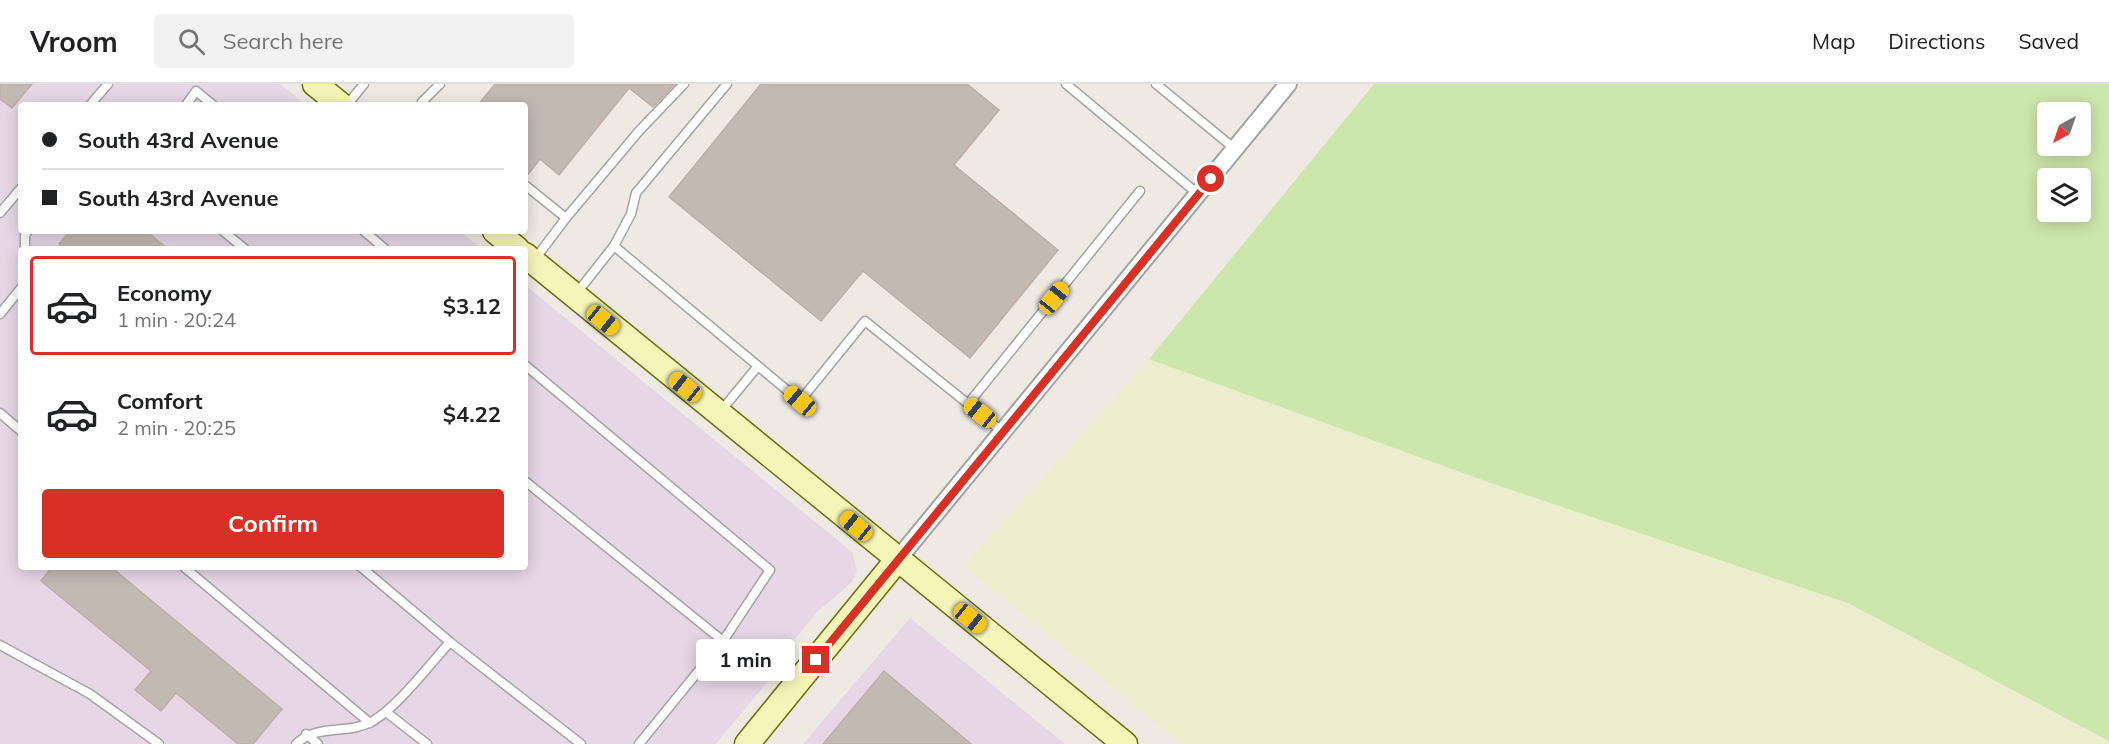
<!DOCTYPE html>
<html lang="en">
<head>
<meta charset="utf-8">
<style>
	:root { --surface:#fff; --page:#f2f2f2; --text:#202124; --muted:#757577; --line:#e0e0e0; --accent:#d93025 }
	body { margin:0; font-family:Mulish,sans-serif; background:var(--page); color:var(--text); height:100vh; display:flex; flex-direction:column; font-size:22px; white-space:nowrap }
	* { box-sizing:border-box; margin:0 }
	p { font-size:20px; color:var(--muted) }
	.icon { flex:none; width:33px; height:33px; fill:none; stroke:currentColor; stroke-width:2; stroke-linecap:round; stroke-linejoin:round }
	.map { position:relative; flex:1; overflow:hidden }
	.sheet { position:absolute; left:18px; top:162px; width:510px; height:324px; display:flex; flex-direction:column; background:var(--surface); border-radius:6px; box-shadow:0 3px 15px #0003 }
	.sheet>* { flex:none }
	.banner { position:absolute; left:18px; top:18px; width:510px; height:132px; border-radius:6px; box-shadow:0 3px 15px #0003; display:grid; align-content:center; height:132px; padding:0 24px; background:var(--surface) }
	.needle { width:39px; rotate:220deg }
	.fabs { position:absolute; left:2037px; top:18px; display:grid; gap:12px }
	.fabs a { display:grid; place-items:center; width:54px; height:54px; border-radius:6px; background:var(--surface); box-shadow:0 3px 15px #0003; font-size:30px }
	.end { position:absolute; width:27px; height:27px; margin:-14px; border:8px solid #d93025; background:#fff; box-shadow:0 0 0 3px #fff }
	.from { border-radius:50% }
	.bubble { position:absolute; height:42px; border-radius:6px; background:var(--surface); box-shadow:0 3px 15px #0003; font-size:20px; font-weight:700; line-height:42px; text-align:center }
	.car { position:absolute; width:18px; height:36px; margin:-18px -9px; border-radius:8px; box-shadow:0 0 4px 2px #0007; background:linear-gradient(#f5c518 24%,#345 0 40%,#f5c518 0 76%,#345 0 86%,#f5c518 0) }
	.banner b { display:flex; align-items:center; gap:21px; height:57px; font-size:22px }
	.banner b+b { border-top:2px solid var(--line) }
	.banner i { width:15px; height:15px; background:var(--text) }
	ul { padding:10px 0 0; list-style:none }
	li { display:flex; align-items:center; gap:18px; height:99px; margin:0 12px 9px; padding:0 12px; border:3px solid transparent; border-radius:6px }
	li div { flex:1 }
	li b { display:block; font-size:22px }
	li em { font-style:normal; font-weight:700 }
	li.on { border-color:var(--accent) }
	li>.icon { width:54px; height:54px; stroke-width:1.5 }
	.button { display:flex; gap:12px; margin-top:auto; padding:12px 24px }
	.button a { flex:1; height:69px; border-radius:6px; background:var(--accent); color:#fff; font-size:24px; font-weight:700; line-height:69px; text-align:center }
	header { display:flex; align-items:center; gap:36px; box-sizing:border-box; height:84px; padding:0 30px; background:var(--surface); border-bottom:2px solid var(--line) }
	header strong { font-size:28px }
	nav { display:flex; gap:33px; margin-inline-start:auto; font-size:21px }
	.search { width:420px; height:54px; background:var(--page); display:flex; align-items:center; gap:15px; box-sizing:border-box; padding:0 21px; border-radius:6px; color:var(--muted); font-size:22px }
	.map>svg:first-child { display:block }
	.industrial { fill:#e7d6e5 }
	.farmland { fill:#ececcf }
	.grass { fill:#cde6ab; fill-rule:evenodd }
	.building { fill:#c2b9b3; stroke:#bfafa6; stroke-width:1.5 }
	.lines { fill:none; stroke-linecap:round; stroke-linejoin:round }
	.lane-casing { stroke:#a4a4a4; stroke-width:11 }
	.street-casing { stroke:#a4a4a4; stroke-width:20 }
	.secondary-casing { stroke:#6b6f09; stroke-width:27 }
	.lane { stroke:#fff; stroke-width:8 }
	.street { stroke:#fff; stroke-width:16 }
	.secondary { stroke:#f6f5b9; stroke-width:24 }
	.route { stroke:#d93025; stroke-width:8 }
</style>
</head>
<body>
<header>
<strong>Vroom</strong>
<div class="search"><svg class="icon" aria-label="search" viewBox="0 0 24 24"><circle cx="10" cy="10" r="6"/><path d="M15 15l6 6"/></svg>Search here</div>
<nav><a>Map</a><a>Directions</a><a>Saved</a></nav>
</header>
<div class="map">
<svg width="2109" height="660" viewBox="0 0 2109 660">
	<rect width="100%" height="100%" fill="#eeeae3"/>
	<g class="industrial">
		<polygon points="0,0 280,0 306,21 21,21 21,147 460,147 482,165 21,165 21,483 525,483 525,201 852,468 857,487 852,498 815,530 781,572 769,596 716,660 0,660"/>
		<polygon points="910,534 1065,660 803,660"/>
	</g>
	<polygon class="farmland" points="1149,275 1488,398 1848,519 2109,657 2109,660 1181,660 963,482"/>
	<path class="grass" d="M1374,0H2109V657L1848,519L1488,398L1149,275ZM2048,28H2080V62H2048ZM2048,94H2080V128H2048Z"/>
	<g class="building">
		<polygon points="0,0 32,0 12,24 0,15"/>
		<polygon points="495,0 675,0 653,23 629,4 559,91 540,75 525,94 525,21 478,21"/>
		<polygon points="761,0 967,0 999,26 954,81 1058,166 970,274 863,187 821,237 669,113"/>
		<polygon points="70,147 146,147 168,165 65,165 59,160"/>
		<polygon points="52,483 111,483 282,625 253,660 238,660 176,609 161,627 135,606 151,587 41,497"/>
		<polygon points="884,587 971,660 823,660"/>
	</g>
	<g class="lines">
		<defs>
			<g id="lane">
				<polyline points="1066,0 1198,110"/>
				<polyline points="1156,0 1235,65"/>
				<polyline points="422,18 440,0"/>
				<polyline points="90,21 108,0"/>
				<polyline points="186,21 196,7 213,21"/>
				<polyline points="347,21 364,0"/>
				<polyline points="525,101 566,134 535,175"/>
				<polyline points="0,129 21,104"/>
				<polyline points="566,134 639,47 684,0"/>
				<polyline points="223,147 245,165"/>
				<polyline points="364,147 385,165"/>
				<polyline points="614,162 631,130 636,109 727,0"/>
				<polyline points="25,165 25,151 28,147"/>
				<polyline points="576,210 614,162 758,282 720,328"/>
				<polyline points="0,230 21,204"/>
				<polyline points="525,281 770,486 723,557"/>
				<polyline points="758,282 800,317 865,237 1003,348"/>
				<polyline points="968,320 1140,107"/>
				<polyline points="0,329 21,347"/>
				<polyline points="525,397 723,557 639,660"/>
				<polyline points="184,483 370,639"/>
				<polyline points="361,483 450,558 581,660"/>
				<polyline points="0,561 90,610 159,660"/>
				<polyline points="386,628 427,660"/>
				<polyline points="306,650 318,660"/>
				<path d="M296,660C318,639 347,651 371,638C396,625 430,580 450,558"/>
			</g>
			<polyline id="street" points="898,475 1288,0"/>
			<g id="secondary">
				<polyline points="315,0 341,21"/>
				<polyline points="495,147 517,165"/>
				<polyline points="525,171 1125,660"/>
				<polyline points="747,660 898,475"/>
			</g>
		</defs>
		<use href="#lane" class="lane-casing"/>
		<use href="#street" class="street-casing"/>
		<use href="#secondary" class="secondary-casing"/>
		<use href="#lane" class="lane"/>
		<use href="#street" class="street"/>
		<use href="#secondary" class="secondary"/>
	</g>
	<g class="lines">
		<polyline class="route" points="816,576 1211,95"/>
	</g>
</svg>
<div class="fabs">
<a><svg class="needle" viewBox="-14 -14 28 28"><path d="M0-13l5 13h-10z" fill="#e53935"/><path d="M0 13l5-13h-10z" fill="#757577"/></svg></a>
<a><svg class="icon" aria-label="layers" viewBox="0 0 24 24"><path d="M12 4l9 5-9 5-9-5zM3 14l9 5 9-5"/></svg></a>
</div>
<i class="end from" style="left:1211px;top:95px"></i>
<i class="end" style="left:816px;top:576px"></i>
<div class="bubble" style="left:696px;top:555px;width:99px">1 min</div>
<i class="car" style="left:1054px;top:214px;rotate:39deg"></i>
<i class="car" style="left:603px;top:236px;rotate:129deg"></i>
<i class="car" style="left:685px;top:303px;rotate:309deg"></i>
<i class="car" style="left:800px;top:317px;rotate:310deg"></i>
<i class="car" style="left:980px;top:329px;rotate:309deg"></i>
<i class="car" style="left:856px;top:442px;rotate:309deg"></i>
<i class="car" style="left:970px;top:534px;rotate:129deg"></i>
<div class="banner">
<b><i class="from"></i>South 43rd Avenue</b>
<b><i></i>South 43rd Avenue</b>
</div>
<section class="sheet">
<ul>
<li class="on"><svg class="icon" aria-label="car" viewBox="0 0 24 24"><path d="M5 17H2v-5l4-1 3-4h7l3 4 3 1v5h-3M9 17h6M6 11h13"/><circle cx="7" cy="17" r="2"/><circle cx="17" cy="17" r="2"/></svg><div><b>Economy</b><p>1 min · 20:24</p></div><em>$3.12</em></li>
<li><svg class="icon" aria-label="car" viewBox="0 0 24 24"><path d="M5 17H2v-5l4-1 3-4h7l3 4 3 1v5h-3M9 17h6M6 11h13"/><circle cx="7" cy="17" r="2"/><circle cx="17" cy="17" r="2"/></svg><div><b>Comfort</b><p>2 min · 20:25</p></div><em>$4.22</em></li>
</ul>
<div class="button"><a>Confirm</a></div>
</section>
</div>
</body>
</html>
